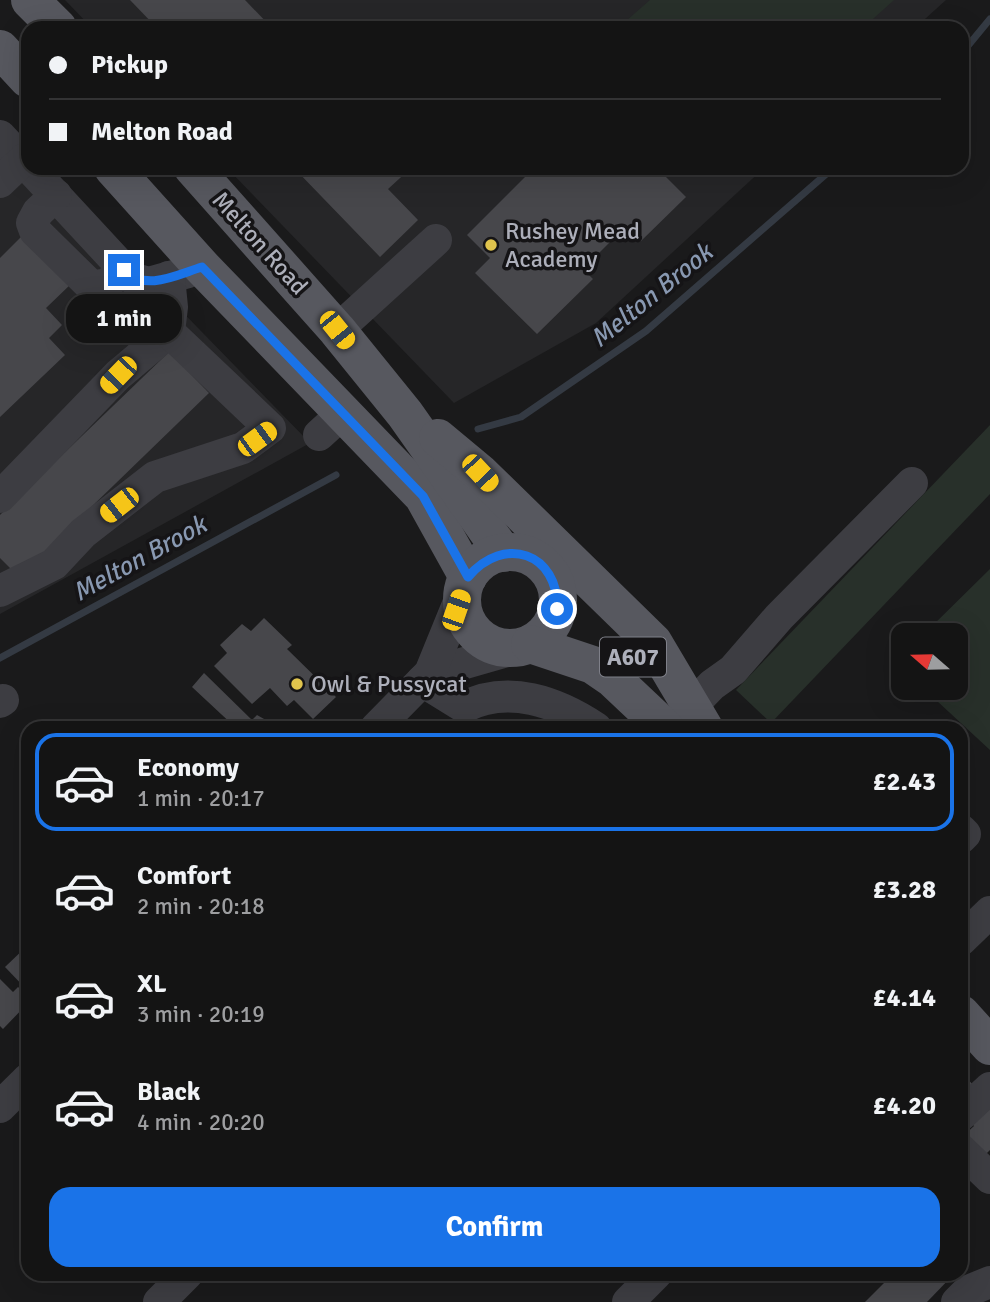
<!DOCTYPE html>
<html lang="en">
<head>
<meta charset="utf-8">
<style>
	:root { --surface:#141414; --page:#1d1d1d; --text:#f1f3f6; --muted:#9d9ea0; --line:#333334; --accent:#1a73e8 }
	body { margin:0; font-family:Signika,sans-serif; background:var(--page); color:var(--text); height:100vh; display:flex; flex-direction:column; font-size:26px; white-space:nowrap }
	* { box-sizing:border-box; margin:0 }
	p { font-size:23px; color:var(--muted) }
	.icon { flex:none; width:38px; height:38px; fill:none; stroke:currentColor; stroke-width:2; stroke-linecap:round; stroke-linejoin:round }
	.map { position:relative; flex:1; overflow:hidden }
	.drawer { position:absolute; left:21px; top:721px; width:947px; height:560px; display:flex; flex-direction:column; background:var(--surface); border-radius:21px; box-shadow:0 7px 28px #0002,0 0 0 2px var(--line) }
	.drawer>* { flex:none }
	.guide { position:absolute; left:21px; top:21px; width:948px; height:154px; border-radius:21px; box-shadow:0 7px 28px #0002,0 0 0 2px var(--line); display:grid; align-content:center; height:154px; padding:0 28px; background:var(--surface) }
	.needle { width:46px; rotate:290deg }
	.controls { position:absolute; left:891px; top:623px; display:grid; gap:14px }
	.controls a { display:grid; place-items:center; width:77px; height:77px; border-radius:14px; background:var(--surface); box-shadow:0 7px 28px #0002,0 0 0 2px var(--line); font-size:35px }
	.end { position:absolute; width:32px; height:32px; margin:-16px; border:9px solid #1a73e8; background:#fff; box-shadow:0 0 0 4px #fff }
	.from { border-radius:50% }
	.bubble { position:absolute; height:49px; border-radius:21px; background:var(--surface); box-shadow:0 7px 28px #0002,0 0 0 2px var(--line); font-size:23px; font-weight:700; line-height:49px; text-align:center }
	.car { position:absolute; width:21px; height:42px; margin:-21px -10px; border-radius:9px; box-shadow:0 0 5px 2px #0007; background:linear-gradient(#f5c518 24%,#345 0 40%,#f5c518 0 76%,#345 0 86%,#f5c518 0) }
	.guide b { display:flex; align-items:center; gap:24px; height:66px; font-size:26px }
	.guide b+b { border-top:2px solid var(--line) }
	.guide i { width:18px; height:18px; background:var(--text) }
	ul { padding:12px 0 0; list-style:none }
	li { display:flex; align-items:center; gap:21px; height:98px; margin:0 14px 10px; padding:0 14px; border:4px solid transparent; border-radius:21px }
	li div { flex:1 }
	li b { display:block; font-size:26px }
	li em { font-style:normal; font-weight:700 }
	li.active { border-color:var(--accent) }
	li>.icon { width:63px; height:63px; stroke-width:1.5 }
	.cta { display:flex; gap:14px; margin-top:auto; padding:14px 28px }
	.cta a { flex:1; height:80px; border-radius:21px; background:var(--accent); color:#fff; font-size:28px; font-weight:700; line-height:80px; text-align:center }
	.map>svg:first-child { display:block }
	.built { fill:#262628 }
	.green { fill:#28302a }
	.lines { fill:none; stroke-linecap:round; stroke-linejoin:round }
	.stream { stroke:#343a43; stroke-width:7 }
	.building { fill:#47474b }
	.minor { stroke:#3d3d42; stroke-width:32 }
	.major { stroke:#57585f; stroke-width:38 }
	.route { stroke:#1a73e8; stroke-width:9 }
	.poi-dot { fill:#e0c44d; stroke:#151416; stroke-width:2.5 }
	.labels { text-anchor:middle; stroke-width:7; stroke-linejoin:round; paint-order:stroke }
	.shield { fill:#151416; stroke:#7f8089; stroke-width:2 }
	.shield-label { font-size:23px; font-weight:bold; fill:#adafba }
	.poi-label { font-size:24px; fill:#adafba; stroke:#151416; text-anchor:start }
	.street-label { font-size:24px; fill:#adafba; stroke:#151416 }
	.water-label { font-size:26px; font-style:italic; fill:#8898b1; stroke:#151416 }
</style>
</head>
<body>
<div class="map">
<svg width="990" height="1302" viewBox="0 0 990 1302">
	<rect width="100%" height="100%" fill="#1a1a1b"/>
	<g class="built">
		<polygon points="65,0 946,0 915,28 92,28"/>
		<polygon points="0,152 162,291 310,443 0,614"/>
		<polygon points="227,168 764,168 596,323 454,403"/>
	</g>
	<g class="green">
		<polygon points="650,0 894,0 863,28 618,28"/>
		<polygon points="990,425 990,494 771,723 736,690"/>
		<polygon points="990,569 990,750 923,688 956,688 956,635 923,635"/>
	</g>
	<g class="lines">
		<g class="stream">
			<polyline points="962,53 990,19"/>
			<polyline points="478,429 521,417 646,331 833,168"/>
			<polyline points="0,658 336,475"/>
		</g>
	</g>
	<g class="building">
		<polygon points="130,0 245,0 272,28 157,28"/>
		<polygon points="294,168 411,168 388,189 418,220 380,257"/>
		<polygon points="534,168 542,168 547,173 551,168 657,168 686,197 641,241 626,226 583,269 593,279 537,334 475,273 490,258 467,235"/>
		<polygon points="25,233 72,283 46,308 62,325 49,338 65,355 0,417 0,258"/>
		<polygon points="169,352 209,393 19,577 0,558 0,515"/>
		<polygon points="264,618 292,645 287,649 336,697 313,719 294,700 287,706 270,688 252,704 214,666 227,653 220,645 242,624 251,631"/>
		<polygon points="204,673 252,720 257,715 280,728 236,728 192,687"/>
		<polygon points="28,945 28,991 5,967"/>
		<polygon points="0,979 13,992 18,987 28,996 28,1003 3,1029 0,1026"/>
		<polygon points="961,1072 990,1103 990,1150 961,1179 961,1138 974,1126 961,1112"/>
		<polygon points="893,1274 954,1274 927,1302 865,1302"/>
	</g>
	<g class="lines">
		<g class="minor">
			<polyline points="0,136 28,166"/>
			<polyline points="30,168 132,278 149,283 188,272"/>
			<polyline points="0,182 23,160"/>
			<polyline points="56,195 38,212 32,223 35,231 92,287 107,284 123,270"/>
			<polyline points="337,330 436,240"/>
			<polyline points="319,435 343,413"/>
			<polyline points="0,497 118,375 169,332 172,307 169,277"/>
			<polyline points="0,591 54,564 83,533 155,477 243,448 270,428 169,332"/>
			<polyline points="430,673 517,648"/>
			<path d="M422,681L464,707C508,684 557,702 596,728"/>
			<polyline points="0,702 3,700"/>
			<polyline points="687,711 712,685 733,670 779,617 912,483"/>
			<polyline points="376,728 430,673 463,592"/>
			<polyline points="961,830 965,834 961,838"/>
			<polyline points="961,940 990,912"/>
			<polyline points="0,1107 28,1079"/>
			<polyline points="961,1115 990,1088"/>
			<polyline points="961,1150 990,1178"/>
			<polyline points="159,1302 187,1274"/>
			<polyline points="628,1302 656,1274"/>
			<polyline points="957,1302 968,1291 990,1282"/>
		</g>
		<g class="major">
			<polyline points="30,0 58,28"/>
			<polyline points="0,49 28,79"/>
			<polyline points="113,168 202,267 423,496 468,577"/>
			<polyline points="193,168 337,330 405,414 503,553"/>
			<polyline points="438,438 480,473 653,642 704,728"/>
			<circle cx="510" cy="600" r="48"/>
			<polyline points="530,644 593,665 612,678 665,728"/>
			<polyline points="961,1014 990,1046"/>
		</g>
	</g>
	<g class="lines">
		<path class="route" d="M124,270C146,292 176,275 202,267L423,496L468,577C504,534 559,553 557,609"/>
	</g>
	<g class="poi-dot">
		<circle cx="491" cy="245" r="7"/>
		<circle cx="297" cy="684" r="7"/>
	</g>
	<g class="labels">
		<rect class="shield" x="600" y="637.5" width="66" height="39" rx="5"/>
		<g class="shield-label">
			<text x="633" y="665">A607</text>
		</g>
		<g class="poi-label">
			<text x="505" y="239">Rushey Mead<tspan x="505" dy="28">Academy</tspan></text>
			<text x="311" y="692">Owl &amp; Pussycat</text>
		</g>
		<g class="street-label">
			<text transform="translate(260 243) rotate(48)" y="8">Melton Road</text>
		</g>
		<g class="water-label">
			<text transform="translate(651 295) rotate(-39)" y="9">Melton Brook</text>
			<text transform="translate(139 558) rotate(-29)" y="9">Melton Brook</text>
		</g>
	</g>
</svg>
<div class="controls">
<a><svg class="needle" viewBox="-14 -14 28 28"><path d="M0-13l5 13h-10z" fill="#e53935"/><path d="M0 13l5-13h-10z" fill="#9d9ea0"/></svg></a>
</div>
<i class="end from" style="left:557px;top:609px"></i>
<i class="end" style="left:124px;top:270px"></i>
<div class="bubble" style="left:66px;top:294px;width:116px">1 min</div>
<i class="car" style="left:337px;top:330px;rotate:141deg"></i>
<i class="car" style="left:118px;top:375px;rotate:224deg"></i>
<i class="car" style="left:257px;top:439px;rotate:54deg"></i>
<i class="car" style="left:480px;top:473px;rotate:137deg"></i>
<i class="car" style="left:119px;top:505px;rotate:232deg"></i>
<i class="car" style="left:456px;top:610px;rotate:19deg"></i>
<div class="guide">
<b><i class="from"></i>Pickup</b>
<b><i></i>Melton Road</b>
</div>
<section class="drawer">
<ul>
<li class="active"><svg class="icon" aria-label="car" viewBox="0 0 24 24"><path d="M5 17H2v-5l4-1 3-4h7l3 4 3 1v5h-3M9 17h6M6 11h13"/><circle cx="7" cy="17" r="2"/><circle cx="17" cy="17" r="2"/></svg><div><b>Economy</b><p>1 min · 20:17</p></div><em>£2.43</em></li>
<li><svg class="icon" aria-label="car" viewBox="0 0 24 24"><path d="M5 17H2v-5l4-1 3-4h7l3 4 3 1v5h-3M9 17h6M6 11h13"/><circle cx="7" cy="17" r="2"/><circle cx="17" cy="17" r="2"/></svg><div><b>Comfort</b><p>2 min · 20:18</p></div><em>£3.28</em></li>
<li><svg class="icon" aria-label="car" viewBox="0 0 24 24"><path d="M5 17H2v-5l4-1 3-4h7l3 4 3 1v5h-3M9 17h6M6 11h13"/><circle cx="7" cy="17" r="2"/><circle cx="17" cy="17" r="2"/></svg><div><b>XL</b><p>3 min · 20:19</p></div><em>£4.14</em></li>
<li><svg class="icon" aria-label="car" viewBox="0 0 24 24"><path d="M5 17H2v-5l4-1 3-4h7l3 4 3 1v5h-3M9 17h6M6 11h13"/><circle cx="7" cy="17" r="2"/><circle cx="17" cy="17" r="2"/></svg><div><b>Black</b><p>4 min · 20:20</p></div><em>£4.20</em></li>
</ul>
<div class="cta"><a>Confirm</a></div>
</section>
</div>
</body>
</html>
